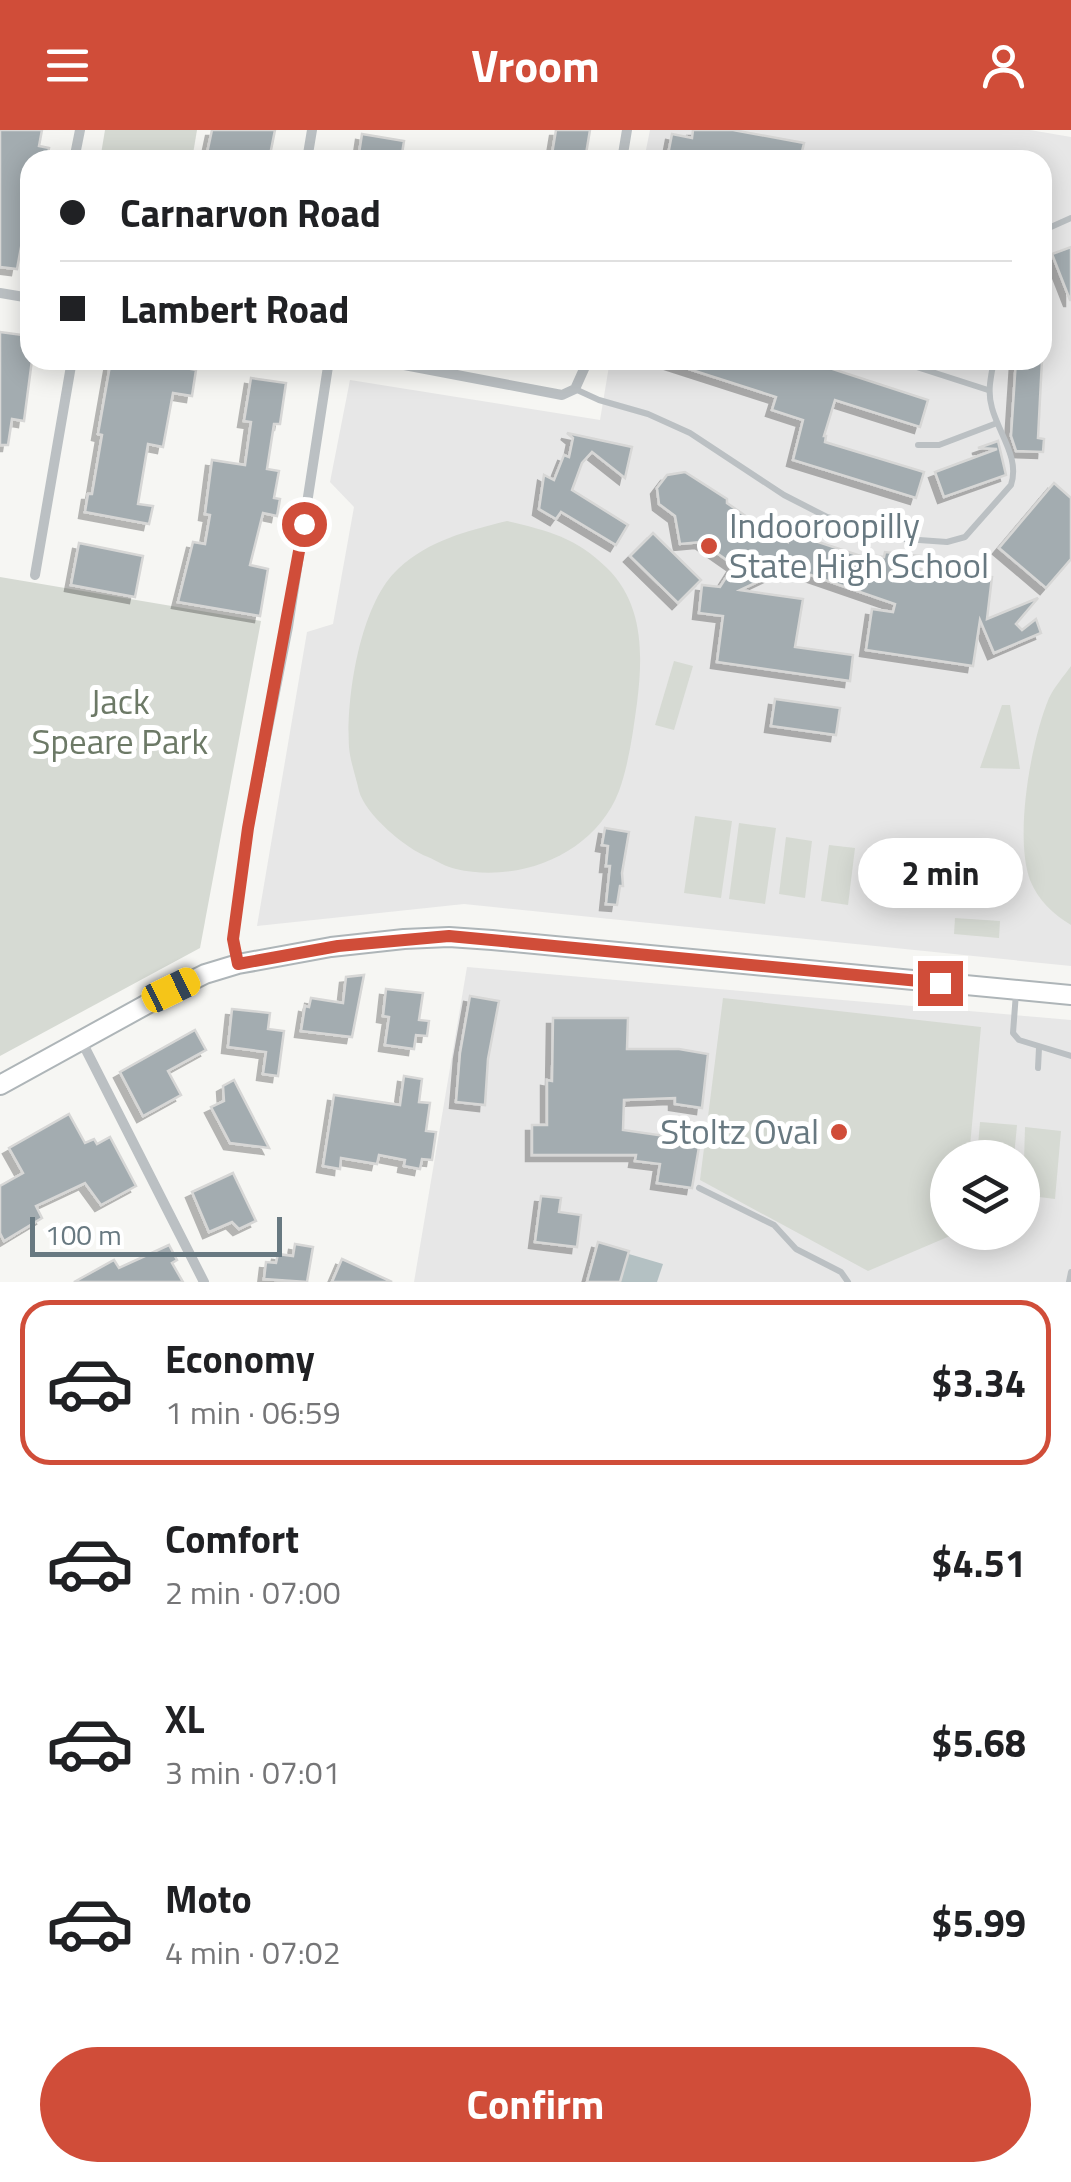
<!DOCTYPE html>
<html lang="en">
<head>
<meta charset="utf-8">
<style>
	:root { --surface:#fff; --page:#f6f6f6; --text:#202124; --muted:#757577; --line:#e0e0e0; --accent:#d04d39 }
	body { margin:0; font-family:"Titillium Web",sans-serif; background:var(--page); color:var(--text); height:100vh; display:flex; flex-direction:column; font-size:38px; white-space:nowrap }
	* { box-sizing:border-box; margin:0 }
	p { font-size:32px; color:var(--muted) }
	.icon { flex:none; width:55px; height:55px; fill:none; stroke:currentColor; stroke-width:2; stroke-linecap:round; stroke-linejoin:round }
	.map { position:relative; height:1152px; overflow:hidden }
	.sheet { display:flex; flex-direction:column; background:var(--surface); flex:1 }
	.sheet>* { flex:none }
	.hud { position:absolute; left:20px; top:20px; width:1032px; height:220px; border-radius:30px; box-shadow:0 5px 25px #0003; display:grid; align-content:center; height:220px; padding:0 40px; background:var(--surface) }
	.controls { position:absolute; left:930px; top:1010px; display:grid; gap:20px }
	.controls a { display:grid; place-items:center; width:110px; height:110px; border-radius:50%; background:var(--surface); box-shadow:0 5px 25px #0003; font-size:50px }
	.scale { position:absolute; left:30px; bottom:25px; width:252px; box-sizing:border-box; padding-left:10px; border:5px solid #687981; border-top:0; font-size:28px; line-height:35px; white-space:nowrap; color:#687981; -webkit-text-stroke:8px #fff; paint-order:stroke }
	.end { position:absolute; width:45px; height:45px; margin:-22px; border:12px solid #d04d39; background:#fff; box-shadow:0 0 0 5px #fff }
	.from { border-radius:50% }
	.bubble { position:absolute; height:70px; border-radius:35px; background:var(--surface); box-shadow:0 5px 25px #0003; font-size:32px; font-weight:700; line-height:70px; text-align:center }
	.car { position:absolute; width:30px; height:60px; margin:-30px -15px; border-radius:12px; box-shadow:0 0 8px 2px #0007; background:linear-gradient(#f5c518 24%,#345 0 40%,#f5c518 0 76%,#345 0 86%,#f5c518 0) }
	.hud b { display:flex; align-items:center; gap:35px; height:95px; font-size:38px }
	.hud b+b { border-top:2px solid var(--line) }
	.hud i { width:25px; height:25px; background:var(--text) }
	ul { padding:18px 0 0; list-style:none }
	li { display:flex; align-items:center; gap:30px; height:165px; margin:0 20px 15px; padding:0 20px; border:5px solid transparent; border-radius:30px }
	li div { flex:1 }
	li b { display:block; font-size:38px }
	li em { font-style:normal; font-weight:700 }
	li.on { border-color:var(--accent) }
	li>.icon { width:90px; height:90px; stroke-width:1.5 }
	.button { display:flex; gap:20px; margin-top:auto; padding:20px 40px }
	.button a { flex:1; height:115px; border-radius:60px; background:var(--accent); color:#fff; font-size:40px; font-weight:700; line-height:115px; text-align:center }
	header { display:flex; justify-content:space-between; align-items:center; height:130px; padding:0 40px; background:var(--accent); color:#fff; font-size:45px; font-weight:700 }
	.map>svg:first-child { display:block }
	.built { fill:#e7e7e7; fill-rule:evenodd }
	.green { fill:#d6dad3 }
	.water { fill:#b4c1c3 }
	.building { fill:#a3acb0; stroke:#d7d7d6; stroke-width:2.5; filter:url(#shadow) }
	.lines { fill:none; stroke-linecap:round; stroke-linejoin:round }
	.secondary-casing { stroke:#aeb5b8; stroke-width:22 }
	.service { stroke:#bbc0c3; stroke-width:6 }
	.minor { stroke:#bbc0c3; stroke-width:10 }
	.secondary { stroke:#fff; stroke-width:18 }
	.route { stroke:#d04d39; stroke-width:12 }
	.poi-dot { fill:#d04d39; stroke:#fff; stroke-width:4 }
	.labels { text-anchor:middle; stroke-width:10; stroke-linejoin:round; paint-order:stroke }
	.poi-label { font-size:35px; fill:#687981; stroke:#fff; text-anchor:start }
	.park-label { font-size:35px; fill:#6c7966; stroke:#fff }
</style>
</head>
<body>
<header><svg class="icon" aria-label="menu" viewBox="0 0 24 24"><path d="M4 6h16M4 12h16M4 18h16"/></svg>Vroom<svg class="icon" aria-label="person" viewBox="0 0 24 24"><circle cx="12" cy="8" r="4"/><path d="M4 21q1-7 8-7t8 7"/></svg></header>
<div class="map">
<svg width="1071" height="1152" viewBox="0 0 1071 1152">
	<defs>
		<filter id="shadow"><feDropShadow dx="-6" dy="6" stdDeviation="0" flood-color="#0004"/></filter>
	</defs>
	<rect width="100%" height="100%" fill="#f6f6f3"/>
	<g class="built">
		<polygon points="650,0 1030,0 1071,7 1071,836 464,774 257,796 307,502 333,494 354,377 330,352 350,250 600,290 610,230 1042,230 1042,30 644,30"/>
		<path d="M467,837L1071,890V1152H414ZM948,1028H1022V1102H948Z"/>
	</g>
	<g class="green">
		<polygon points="105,0 197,0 192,30 100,30"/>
		<path d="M507,391C549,401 575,407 607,438C644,474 643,526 637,573C633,602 629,633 619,661C595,724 519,754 456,739C446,737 437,731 428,727C406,719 365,684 359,661C356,647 350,631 349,617C346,567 360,474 398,439C429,410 467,401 507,391Z"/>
		<polygon points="0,447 261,491 200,818 0,926"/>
		<polygon points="674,531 693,536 674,600 655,595"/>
		<path d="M1071,536V795C1053,784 1038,770 1030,750C1014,706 1031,611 1049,568C1054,557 1064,546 1071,536Z"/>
		<polygon points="1002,575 1010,575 1020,639 980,638"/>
		<polygon points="695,686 732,691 721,768 684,763"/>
		<polygon points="739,693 776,698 765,774 729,769"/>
		<polygon points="786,707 812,711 805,768 779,764"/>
		<polygon points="829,715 855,718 848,775 821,771"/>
		<polygon points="955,788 1000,791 999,808 954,804"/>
		<polygon points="723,868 981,897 969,1027 948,1028 948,1102 957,1103 868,1141 700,1050"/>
		<polygon points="980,992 1017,995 1014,1027 977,1027"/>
		<polygon points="1025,997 1061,1001 1055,1069 1023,1065"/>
	</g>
	<polygon class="water" points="622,1122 663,1134 657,1152 612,1152"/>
	<g class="building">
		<polygon points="0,0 42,0 39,16 49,18 47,30 30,30 27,63 30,69 17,139 0,137"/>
		<polygon points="212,0 275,0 269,30 206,28"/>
		<polygon points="556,0 590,0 585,30 551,30"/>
		<polygon points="693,0 733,0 804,13 800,30 667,30 672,4 692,8"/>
		<polygon points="362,4 404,11 401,30 358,30"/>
		<polygon points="1071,117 1071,170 1070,170 1052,124"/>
		<polygon points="0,202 30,206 32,230 24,291 12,289 8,315 0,315"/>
		<polygon points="111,230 145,230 196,240 192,266 173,263 163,317 148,314 138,374 153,376 149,394 85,382 88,364 92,364 102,305 98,304"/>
		<polygon points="671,230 818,230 817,234 928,270 920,297 835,270 824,306 826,306 825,312 924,342 916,368 793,330 803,290 772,280 776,267 670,233"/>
		<polygon points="1016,230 1042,230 1038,308 1044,309 1043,322 1016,321 1011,306"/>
		<polygon points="251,248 286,253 280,294 274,294 267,339 279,341 274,368 280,369 277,386 263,383 250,435 268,439 260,486 178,472 193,412 205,414 210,385 205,384 212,330 245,335 251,292 244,291"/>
		<polygon points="567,303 632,317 625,348 592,322 582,333 572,360 628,395 616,415 561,382 556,389 539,379 544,345 554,350 564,325 569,327 573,308"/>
		<polygon points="998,311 1006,345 944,367 935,342 997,319 978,318"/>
		<polygon points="685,342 727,369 727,373 760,396 762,394 788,412 791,403 876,431 877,426 884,427 885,422 921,426 920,439 992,447 987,489 1038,468 1016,494 1022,500 1036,489 1041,503 994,523 980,490 973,536 866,520 872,479 893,482 895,474 776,433 774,444 740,460 803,469 795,517 853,525 850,551 717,532 723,486 699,483 702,455 720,457 734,435 701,412 680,414 675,386 659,374 657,358 667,345"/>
		<polygon points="1054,353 1071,368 1071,429 1046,458 999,418"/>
		<polygon points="653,403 701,450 678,473 630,426"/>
		<polygon points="79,413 143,426 135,467 71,455"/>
		<polygon points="775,569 840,578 836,605 771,596"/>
		<polygon points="605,698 629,702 622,743 623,756 620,756 617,775 606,774 610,736 606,736 608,716 602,715"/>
		<polygon points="364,845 352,907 301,901 305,876 309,877 311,868 343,873 346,847"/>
		<polygon points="386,859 423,863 419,890 429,891 427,906 416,905 414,919 385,915 389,887 383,886"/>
		<polygon points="470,866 499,871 488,929 485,975 456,972 460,923"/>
		<polygon points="232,879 270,883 268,899 284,901 278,946 263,944 266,922 228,917"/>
		<polygon points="553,888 628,888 627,919 679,919 708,924 702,978 675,974 675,968 624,970 623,1000 700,1011 692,1058 657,1053 660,1034 635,1031 636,1025 532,1025 532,995 547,995 547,950 552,951"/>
		<polygon points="195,900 206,920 168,941 181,965 143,986 120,942"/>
		<polygon points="404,946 422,949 419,972 430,973 426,1001 436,1002 432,1030 422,1029 420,1039 404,1036 405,1030 379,1025 377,1034 341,1028 340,1039 323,1036 334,965 400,975"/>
		<polygon points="234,950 269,1018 230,1013 211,977 224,971 223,956"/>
		<polygon points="69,984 85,1013 94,1009 97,1014 110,1007 136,1056 101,1075 85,1053 36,1076 42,1088 4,1111 0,1103 0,1056 23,1043 9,1018"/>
		<polygon points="233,1043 256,1091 239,1099 232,1092 209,1102 192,1062"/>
		<polygon points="541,1066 561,1068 559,1082 581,1085 577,1117 535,1112"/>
		<polygon points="598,1112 629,1121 620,1152 587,1152"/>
		<polygon points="295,1114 313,1117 307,1152 264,1149 266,1132 276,1133 278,1124 293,1126"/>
		<polygon points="169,1115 177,1130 172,1133 183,1152 74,1152 114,1130 119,1138"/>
		<polygon points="342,1129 392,1152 332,1152"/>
	</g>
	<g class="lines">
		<defs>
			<polyline id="secondary" points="0,955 171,861 205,844 238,834 331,817 404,809 449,807 492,810 1071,865"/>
		</defs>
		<use href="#secondary" class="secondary-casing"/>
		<g class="service">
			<polyline points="1042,101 1071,88"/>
			<polyline points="895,230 988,260"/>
			<path d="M575,259L599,270L648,284L690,303L784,365L827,387L905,409L947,412L965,407L1011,355C1020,328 999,304 992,278C987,261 991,247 994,230"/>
			<polyline points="918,315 939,315 997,293"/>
			<polyline points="1016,863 1013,903 1019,910 1071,926"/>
			<polyline points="1038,938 1039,918"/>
			<polyline points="699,1058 774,1095 796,1119 841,1142 848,1152"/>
			<polyline points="1069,1152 1071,1142"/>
		</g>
		<g class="minor">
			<polyline points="74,30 80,0"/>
			<polyline points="307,30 312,0"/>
			<polyline points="622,30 627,0"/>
			<polyline points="0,163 30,168"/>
			<polyline points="378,230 562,265 575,259 588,230"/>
			<polyline points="35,445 72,230"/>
			<polyline points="238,834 233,809 248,698 288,497 329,230"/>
			<polyline points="81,910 204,1152"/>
		</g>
		<use href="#secondary" class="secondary"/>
	</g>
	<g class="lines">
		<polyline class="route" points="304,394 248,698 233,809 238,834 338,816 449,806 940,853"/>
	</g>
	<g class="poi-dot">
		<circle cx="709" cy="416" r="10"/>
		<circle cx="839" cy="1002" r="10"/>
	</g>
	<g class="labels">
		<g class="poi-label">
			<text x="729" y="408">Indooroopilly<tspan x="729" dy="40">State High School</tspan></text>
			<text x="819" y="1014" text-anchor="end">Stoltz Oval</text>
		</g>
		<g class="park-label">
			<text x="120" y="584">Jack<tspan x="120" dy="40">Speare Park</tspan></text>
		</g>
	</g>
</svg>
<div class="controls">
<a><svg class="icon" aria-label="layers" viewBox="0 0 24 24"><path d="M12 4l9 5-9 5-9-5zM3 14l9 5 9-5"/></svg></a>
</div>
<div class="scale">100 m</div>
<i class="end from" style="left:304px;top:394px"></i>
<i class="end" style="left:940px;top:853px"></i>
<div class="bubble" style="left:858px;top:708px;width:165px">2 min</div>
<i class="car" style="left:171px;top:860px;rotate:64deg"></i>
<div class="hud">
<b><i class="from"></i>Carnarvon Road</b>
<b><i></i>Lambert Road</b>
</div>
</div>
<section class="sheet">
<ul>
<li class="on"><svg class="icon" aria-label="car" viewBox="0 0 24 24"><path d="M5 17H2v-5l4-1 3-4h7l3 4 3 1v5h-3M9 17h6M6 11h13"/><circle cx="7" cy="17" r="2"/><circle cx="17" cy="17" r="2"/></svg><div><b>Economy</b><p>1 min · 06:59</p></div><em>$3.34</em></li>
<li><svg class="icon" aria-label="car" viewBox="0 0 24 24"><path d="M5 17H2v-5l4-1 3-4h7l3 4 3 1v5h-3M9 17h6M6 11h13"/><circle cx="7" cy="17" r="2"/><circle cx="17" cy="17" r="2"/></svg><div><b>Comfort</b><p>2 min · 07:00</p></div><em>$4.51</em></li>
<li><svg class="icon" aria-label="car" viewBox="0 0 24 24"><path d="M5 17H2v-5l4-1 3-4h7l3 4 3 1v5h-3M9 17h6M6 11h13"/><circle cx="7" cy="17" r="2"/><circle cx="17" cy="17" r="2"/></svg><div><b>XL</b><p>3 min · 07:01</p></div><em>$5.68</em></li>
<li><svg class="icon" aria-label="car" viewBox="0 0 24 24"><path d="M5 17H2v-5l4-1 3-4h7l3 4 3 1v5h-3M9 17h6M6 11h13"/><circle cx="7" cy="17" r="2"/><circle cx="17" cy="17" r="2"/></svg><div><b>Moto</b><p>4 min · 07:02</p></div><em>$5.99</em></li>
</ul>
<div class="button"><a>Confirm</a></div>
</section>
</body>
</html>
